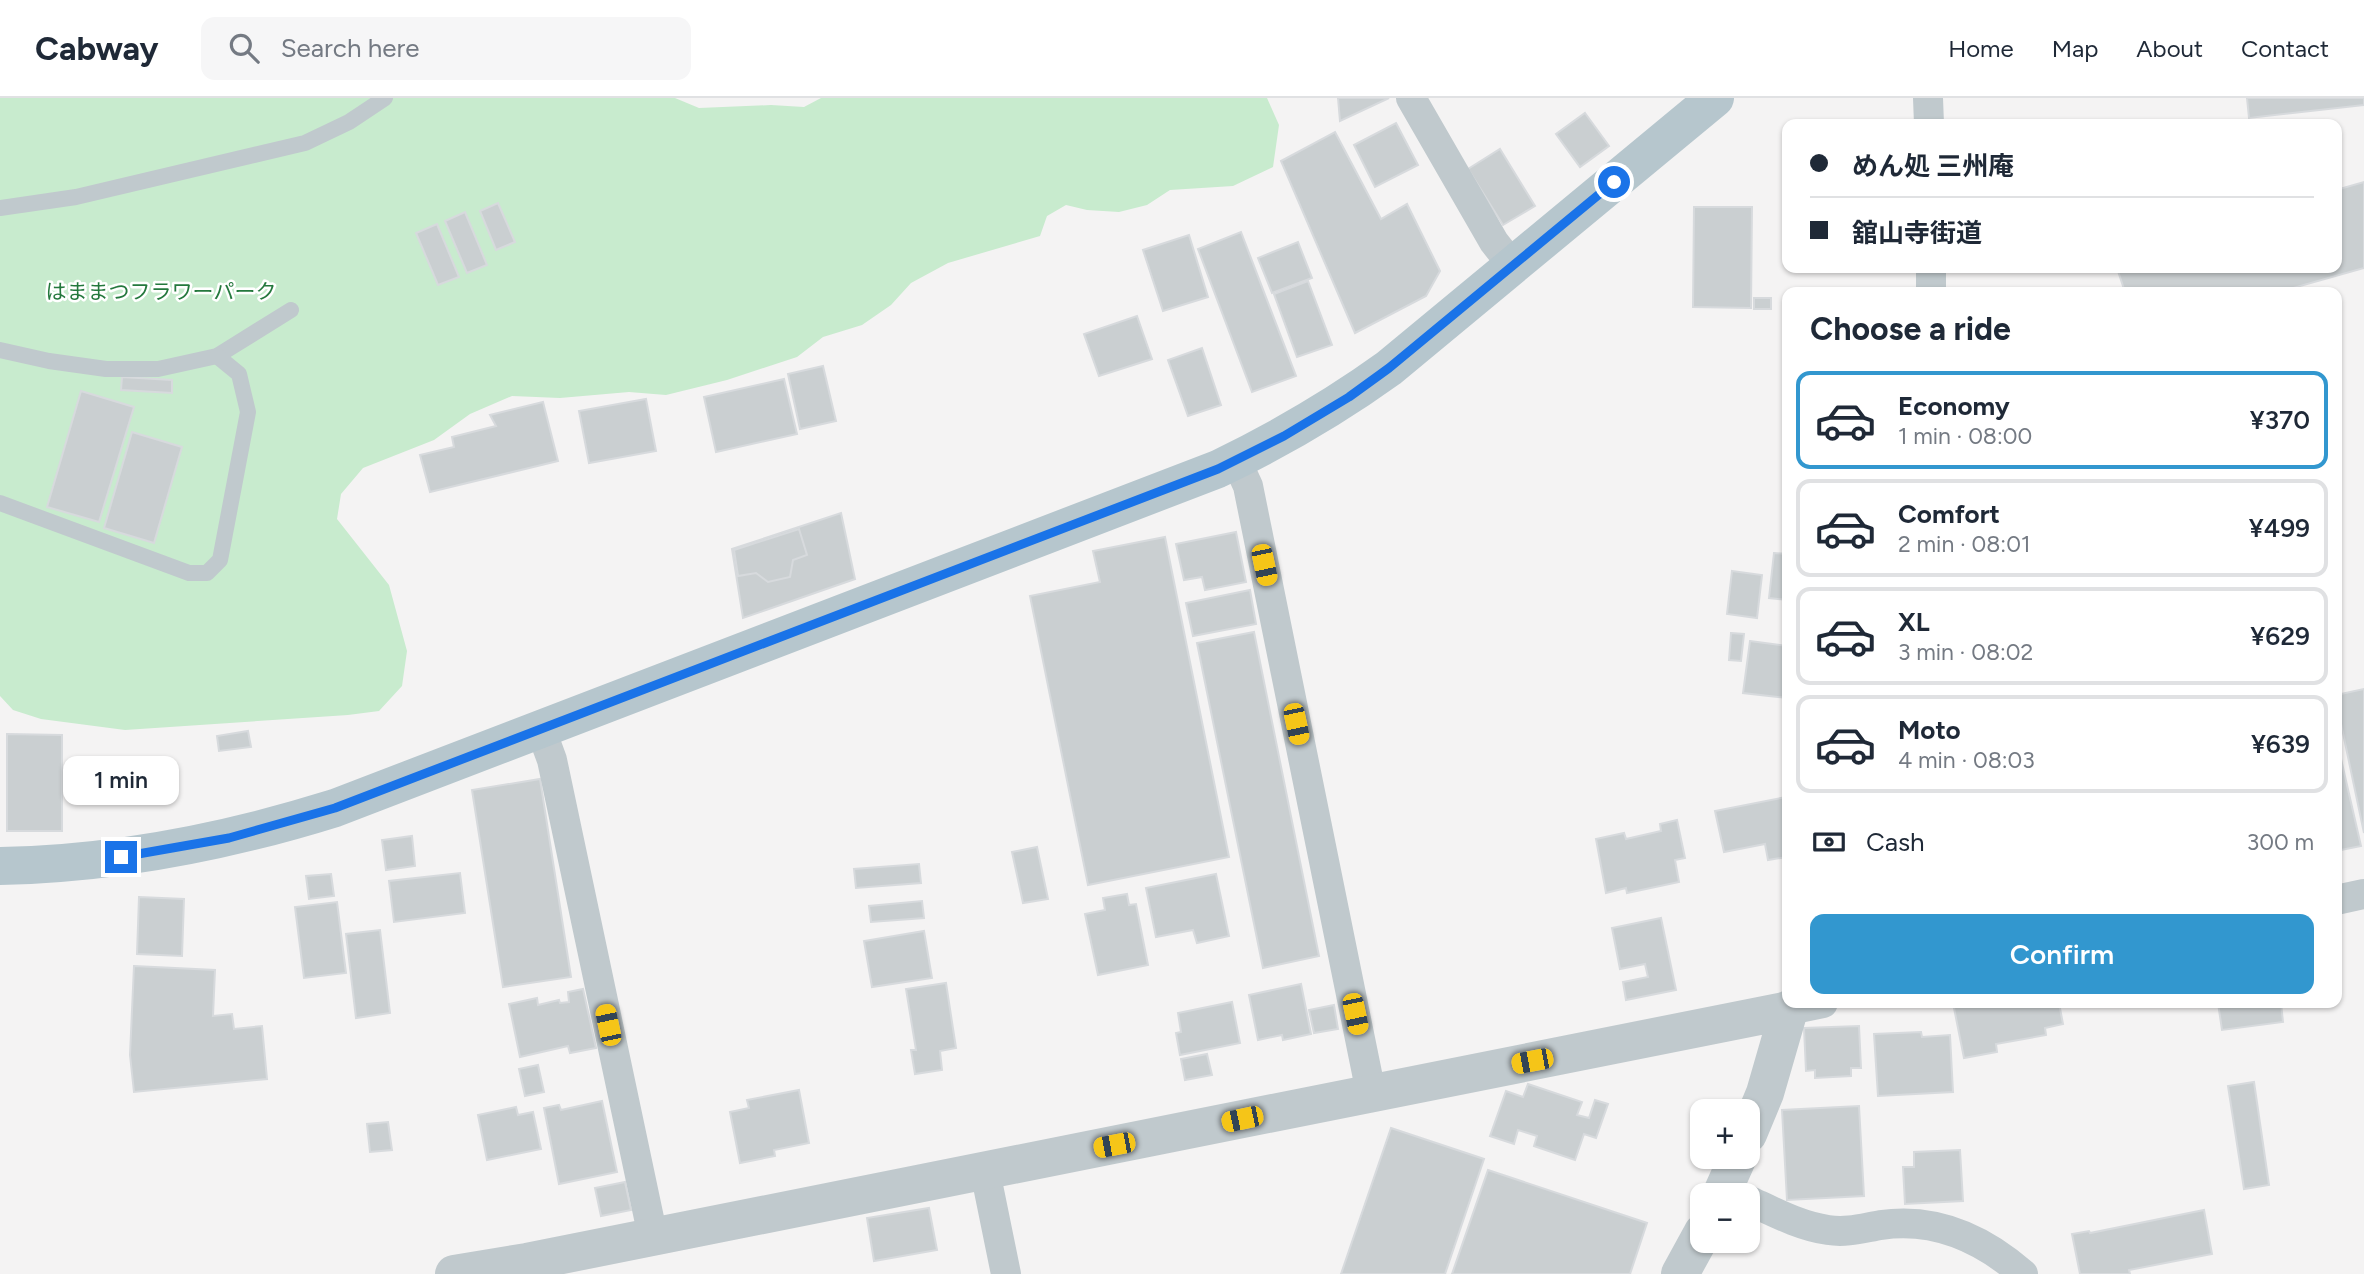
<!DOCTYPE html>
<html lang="en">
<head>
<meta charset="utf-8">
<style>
	:root { --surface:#fff; --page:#f6f6f7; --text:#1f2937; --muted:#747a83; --line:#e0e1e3; --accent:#3297cf }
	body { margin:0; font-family:Figtree,"Noto Sans JP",sans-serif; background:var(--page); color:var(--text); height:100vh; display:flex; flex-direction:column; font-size:26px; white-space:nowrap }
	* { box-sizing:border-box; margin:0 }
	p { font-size:23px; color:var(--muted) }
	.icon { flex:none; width:38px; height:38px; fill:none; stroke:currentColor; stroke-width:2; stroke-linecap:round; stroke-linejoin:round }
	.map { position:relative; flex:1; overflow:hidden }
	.side { position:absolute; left:1782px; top:189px; width:560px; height:721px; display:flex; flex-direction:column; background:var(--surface); border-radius:14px; box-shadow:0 2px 5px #0004 }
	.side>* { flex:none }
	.guide { position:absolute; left:1782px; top:21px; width:560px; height:154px; border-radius:14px; box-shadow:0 2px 5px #0004; display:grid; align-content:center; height:154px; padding:0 28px; background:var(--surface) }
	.buttons { position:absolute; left:1690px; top:1001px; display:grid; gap:14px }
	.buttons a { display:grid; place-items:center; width:70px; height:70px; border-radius:14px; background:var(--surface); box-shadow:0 2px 5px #0004; font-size:35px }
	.end { position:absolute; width:32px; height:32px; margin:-16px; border:9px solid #1a73e8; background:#fff; box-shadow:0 0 0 4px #fff }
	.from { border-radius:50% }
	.bubble { position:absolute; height:49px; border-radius:14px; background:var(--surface); box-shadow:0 2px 5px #0004; font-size:23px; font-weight:600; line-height:49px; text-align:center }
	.car { position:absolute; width:21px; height:42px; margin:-21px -10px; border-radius:9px; box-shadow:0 0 5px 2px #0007; background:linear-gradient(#f5c518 24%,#345 0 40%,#f5c518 0 76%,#345 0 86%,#f5c518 0) }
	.guide b { display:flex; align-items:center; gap:24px; height:66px; font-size:26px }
	.guide b+b { border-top:2px solid var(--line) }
	.guide i { width:18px; height:18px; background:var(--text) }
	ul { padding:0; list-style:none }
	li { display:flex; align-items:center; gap:21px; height:98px; margin:0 14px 10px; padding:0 14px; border:4px solid var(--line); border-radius:14px }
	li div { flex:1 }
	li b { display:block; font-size:26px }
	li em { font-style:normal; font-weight:600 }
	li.current { border-color:var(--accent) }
	li>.icon { width:63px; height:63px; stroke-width:1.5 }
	h2 { padding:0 28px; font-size:32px; line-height:84px }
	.pay { display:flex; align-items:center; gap:18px; height:77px; padding:0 28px; font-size:26px }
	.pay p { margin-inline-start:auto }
	.cta { display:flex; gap:14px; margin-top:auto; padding:14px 28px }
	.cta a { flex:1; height:80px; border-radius:14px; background:var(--accent); color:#fff; font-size:28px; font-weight:600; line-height:80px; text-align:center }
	header { display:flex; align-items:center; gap:42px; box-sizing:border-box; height:98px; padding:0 35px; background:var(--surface); border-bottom:2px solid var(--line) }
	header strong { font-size:33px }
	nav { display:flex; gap:38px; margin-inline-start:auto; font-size:24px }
	.search { width:490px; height:63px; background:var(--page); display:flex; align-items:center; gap:18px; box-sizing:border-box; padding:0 24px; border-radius:14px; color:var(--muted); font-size:26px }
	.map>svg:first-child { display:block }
	.green { fill:#c8ebce }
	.building { fill:#cacfd1; stroke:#d7dadd; stroke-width:2 }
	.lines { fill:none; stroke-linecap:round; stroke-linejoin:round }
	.service { stroke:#c0c9cd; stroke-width:16 }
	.minor { stroke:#c0c9cd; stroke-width:30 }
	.tertiary { stroke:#c0c9cd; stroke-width:38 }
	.primary { stroke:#b6c6cd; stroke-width:38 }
	.route { stroke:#1a73e8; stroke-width:9 }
	.labels { text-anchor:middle; stroke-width:5; stroke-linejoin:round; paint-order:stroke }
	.park-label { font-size:21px; fill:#24783d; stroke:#fff }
</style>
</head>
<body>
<header>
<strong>Cabway</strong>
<div class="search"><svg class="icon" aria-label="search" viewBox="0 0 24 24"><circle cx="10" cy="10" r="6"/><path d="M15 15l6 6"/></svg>Search here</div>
<nav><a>Home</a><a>Map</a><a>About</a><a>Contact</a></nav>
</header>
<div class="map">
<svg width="2364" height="1176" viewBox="0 0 2364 1176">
	<rect width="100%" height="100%" fill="#f4f3f3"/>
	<polygon class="green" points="0,0 675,0 699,10 771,7 804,9 821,0 1267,0 1279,27 1273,69 1233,88 1170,92 1147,107 1119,114 1087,112 1066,107 1047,118 1040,138 948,165 911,185 891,207 862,227 823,239 797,259 727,282 666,297 629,294 560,300 512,298 470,316 434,342 363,370 341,396 337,421 389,487 407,553 402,588 379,613 348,617 125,632 41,621 13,612 0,598"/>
	<g class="building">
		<polygon points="1338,0 1389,0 1340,23"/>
		<polygon points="2247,0 2364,0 2364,7 2249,20"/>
		<polygon points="1585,15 1609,48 1580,69 1556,36"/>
		<polygon points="1396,25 1418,67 1375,89 1354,47"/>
		<polygon points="1335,34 1381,121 1407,106 1440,173 1426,198 1355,235 1281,63"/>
		<polygon points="1500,51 1535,108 1503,127 1468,71"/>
		<polygon points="2364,84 2364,170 2279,194 2125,194 2117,170 2336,170 2336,92"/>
		<polygon points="498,105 515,144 496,152 480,113"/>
		<polygon points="1694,109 1752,109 1751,210 1693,209"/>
		<polygon points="465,114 487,167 467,175 445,123"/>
		<polygon points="437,126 459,179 438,187 416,135"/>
		<polygon points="1241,134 1296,278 1252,294 1198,151"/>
		<polygon points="1189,137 1208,199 1163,213 1143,152"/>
		<polygon points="1298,144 1312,180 1272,195 1258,160"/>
		<polygon points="1308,183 1332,247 1297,259 1274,196"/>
		<rect x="1754" y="200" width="17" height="11"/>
		<polygon points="1137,218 1152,261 1099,278 1084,236"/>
		<polygon points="1202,250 1221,307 1188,318 1168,262"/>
		<polygon points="823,268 836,323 800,331 788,276"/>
		<polygon points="122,279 172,282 172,295 121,292"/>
		<polygon points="784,281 797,336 716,354 704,299"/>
		<polygon points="81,293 134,309 99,424 47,409"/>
		<polygon points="646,301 656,353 589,365 579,313"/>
		<polygon points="543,304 558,363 430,394 420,357 454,349 452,339 496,328 490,317"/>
		<polygon points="132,334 182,349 154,445 104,430"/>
		<polygon points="841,415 855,481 743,520 732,451"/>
		<polygon points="799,431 807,457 793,462 790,479 768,484 756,475 738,478 734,452"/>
		<polygon points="1236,434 1246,484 1205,492 1202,479 1184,482 1176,446"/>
		<polygon points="1165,439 1229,759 1088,787 1030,498 1100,484 1093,453"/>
		<polygon points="1774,455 1787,456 1787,502 1769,500"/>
		<polygon points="1732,473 1762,477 1757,520 1727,516"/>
		<polygon points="1250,492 1256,526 1193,538 1186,505"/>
		<polygon points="1254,534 1319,858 1263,870 1197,545"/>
		<polygon points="1731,535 1744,536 1741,563 1729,562"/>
		<polygon points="1750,543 1787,548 1787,600 1743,595"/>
		<polygon points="2364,591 2364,735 2336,602 2336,597"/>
		<polygon points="248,633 251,649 219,653 217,638"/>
		<polygon points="7,636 62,637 62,733 7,733"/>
		<polygon points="2336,639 2361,748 2336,753"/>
		<polygon points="540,681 571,879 503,889 472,692"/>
		<polygon points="1786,699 1787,759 1768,762 1765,746 1724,754 1715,713"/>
		<polygon points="1677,722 1685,760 1675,762 1679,784 1627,795 1626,790 1606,795 1596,741 1624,735 1626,741 1661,733 1660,726"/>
		<polygon points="412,738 415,768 386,772 382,742"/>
		<polygon points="1037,749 1048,801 1023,805 1012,754"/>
		<polygon points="919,766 921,785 856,790 854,771"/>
		<polygon points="460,775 465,815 394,824 389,783"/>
		<polygon points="331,776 334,798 309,801 306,778"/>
		<polygon points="1216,776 1229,838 1197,845 1193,832 1156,839 1146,790"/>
		<polygon points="1127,796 1129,807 1136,806 1148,867 1098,877 1085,816 1105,812 1103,800"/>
		<polygon points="139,799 184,801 182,858 137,856"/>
		<polygon points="922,803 924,820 871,824 869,808"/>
		<polygon points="337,804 346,875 304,880 295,809"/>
		<polygon points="1661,820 1676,892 1626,902 1623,884 1648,879 1645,866 1620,871 1612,830"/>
		<polygon points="380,832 390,915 356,920 346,836"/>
		<polygon points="924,833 932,880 872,889 864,843"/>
		<polygon points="134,868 215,872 213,918 232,916 234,931 262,928 267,981 134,994 130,957"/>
		<polygon points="946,885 956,950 940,953 942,972 915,976 911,952 916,952 906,891"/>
		<polygon points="1301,886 1311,936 1283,942 1282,937 1258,942 1249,897"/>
		<polygon points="583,891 596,950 570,955 568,948 520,959 509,906 537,900 538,907 559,902 560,905 569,904 568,894"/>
		<polygon points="1232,904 1240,945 1180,957 1176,935 1181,934 1178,915"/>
		<polygon points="1953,905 2059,905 2063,926 2045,930 2046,937 1996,946 1997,954 1964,960"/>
		<polygon points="2218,905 2281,905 2283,924 2222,932"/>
		<polygon points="1334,907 1338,931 1314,935 1309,912"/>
		<polygon points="1859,928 1861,970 1851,970 1851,978 1815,980 1815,972 1806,973 1804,930"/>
		<polygon points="1921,934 1922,939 1950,937 1953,994 1878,998 1874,936"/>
		<polygon points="1207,956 1212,977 1185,982 1181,961"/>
		<polygon points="538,967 544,994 525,998 519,971"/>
		<polygon points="2254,984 2269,1087 2244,1091 2228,988"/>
		<polygon points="1528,986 1582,1004 1577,1017 1589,1020 1595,1002 1608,1006 1596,1040 1584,1036 1575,1062 1534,1048 1537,1038 1518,1032 1514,1046 1490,1038 1506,993 1523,999"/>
		<polygon points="799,992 809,1045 774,1052 775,1058 740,1065 730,1014 749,1010 747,1002"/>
		<polygon points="602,1003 617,1074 559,1086 544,1010 559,1007 561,1012"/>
		<polygon points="1859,1008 1864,1098 1787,1102 1782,1012"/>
		<polygon points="516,1009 518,1017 533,1014 541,1051 487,1062 478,1017"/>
		<polygon points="388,1024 392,1052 370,1054 367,1026"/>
		<polygon points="1391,1030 1484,1061 1445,1176 1341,1176"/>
		<polygon points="1960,1052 1963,1103 1905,1106 1903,1069 1914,1069 1914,1054"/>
		<polygon points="1488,1072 1647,1125 1630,1176 1452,1176"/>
		<polygon points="625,1084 631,1112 601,1118 595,1090"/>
		<polygon points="929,1110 937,1152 874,1163 867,1120"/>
		<polygon points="2204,1112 2212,1156 2129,1172 2130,1176 2080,1176 2072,1136 2089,1133 2090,1135"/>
	</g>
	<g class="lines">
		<g class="service">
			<polyline points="0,110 76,99 305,45 349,24 385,0"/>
			<polyline points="0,252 49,263 106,271 158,271 217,258 291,212"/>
			<polyline points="0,405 189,475 207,475 220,462 248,314 239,276 217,258"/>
		</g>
		<g class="minor">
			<polyline points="1411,0 1494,144 1513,168"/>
			<polyline points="1928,0 1929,26"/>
			<polyline points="1931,194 1931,170"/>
			<polyline points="1236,362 1248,388 1371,995"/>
			<polyline points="541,632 552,662 653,1139"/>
			<polyline points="2336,802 2364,796"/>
			<polyline points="1791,905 1789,912 1823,905"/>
			<polyline points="985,1073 1006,1176"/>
			<path d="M1748,1102C1774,1114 1800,1128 1828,1132C1847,1135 1863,1130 1881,1127C1936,1119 1983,1141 2023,1176"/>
		</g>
		<g class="tertiary">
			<polyline points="1721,1097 1738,1059"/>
			<polyline points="454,1176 527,1164 1789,912 1765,995 1748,1036"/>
			<polyline points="1680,1176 1703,1134"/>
		</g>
		<path class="primary" d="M0,768C115,766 226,744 335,710L1218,371C1278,342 1335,309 1389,270L1715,0"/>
	</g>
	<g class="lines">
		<polyline class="route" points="121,759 229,740 335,710 1218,371 1284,338 1349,299 1389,270 1614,84"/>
	</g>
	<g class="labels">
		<g class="park-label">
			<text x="161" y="201">はままつフラワーパーク</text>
		</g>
	</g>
</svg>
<div class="buttons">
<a>+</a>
<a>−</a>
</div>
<i class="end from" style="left:1614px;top:84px"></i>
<i class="end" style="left:121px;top:759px"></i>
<div class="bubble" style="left:63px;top:658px;width:116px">1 min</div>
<i class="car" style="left:1264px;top:467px;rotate:168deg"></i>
<i class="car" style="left:1296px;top:626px;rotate:168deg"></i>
<i class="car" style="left:1355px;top:916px;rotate:168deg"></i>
<i class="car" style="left:608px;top:927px;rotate:348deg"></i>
<i class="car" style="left:1532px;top:963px;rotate:259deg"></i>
<i class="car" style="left:1242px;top:1021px;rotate:258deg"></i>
<i class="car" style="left:1114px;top:1047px;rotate:259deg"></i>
<div class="guide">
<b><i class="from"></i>めん処 三州庵</b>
<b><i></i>舘山寺街道</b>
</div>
<section class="side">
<h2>Choose a ride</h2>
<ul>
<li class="current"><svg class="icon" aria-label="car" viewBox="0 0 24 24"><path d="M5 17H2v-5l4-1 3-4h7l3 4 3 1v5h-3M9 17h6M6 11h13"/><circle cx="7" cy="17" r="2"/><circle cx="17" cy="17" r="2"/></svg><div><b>Economy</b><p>1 min · 08:00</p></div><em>¥370</em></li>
<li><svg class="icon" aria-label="car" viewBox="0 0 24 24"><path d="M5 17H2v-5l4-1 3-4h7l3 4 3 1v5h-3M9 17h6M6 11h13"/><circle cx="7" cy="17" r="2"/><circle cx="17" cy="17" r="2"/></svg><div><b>Comfort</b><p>2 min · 08:01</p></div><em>¥499</em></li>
<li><svg class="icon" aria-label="car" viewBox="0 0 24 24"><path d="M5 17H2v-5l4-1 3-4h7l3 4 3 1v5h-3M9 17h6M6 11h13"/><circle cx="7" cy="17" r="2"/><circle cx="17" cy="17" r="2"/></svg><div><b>XL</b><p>3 min · 08:02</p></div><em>¥629</em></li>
<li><svg class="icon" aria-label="car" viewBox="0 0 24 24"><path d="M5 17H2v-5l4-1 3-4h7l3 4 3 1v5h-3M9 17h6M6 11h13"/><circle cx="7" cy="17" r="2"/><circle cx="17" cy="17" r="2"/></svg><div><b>Moto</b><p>4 min · 08:03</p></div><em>¥639</em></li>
</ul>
<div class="pay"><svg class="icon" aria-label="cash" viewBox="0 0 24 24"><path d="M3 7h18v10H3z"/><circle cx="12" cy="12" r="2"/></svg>Cash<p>300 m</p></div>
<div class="cta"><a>Confirm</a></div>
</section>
</div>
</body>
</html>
